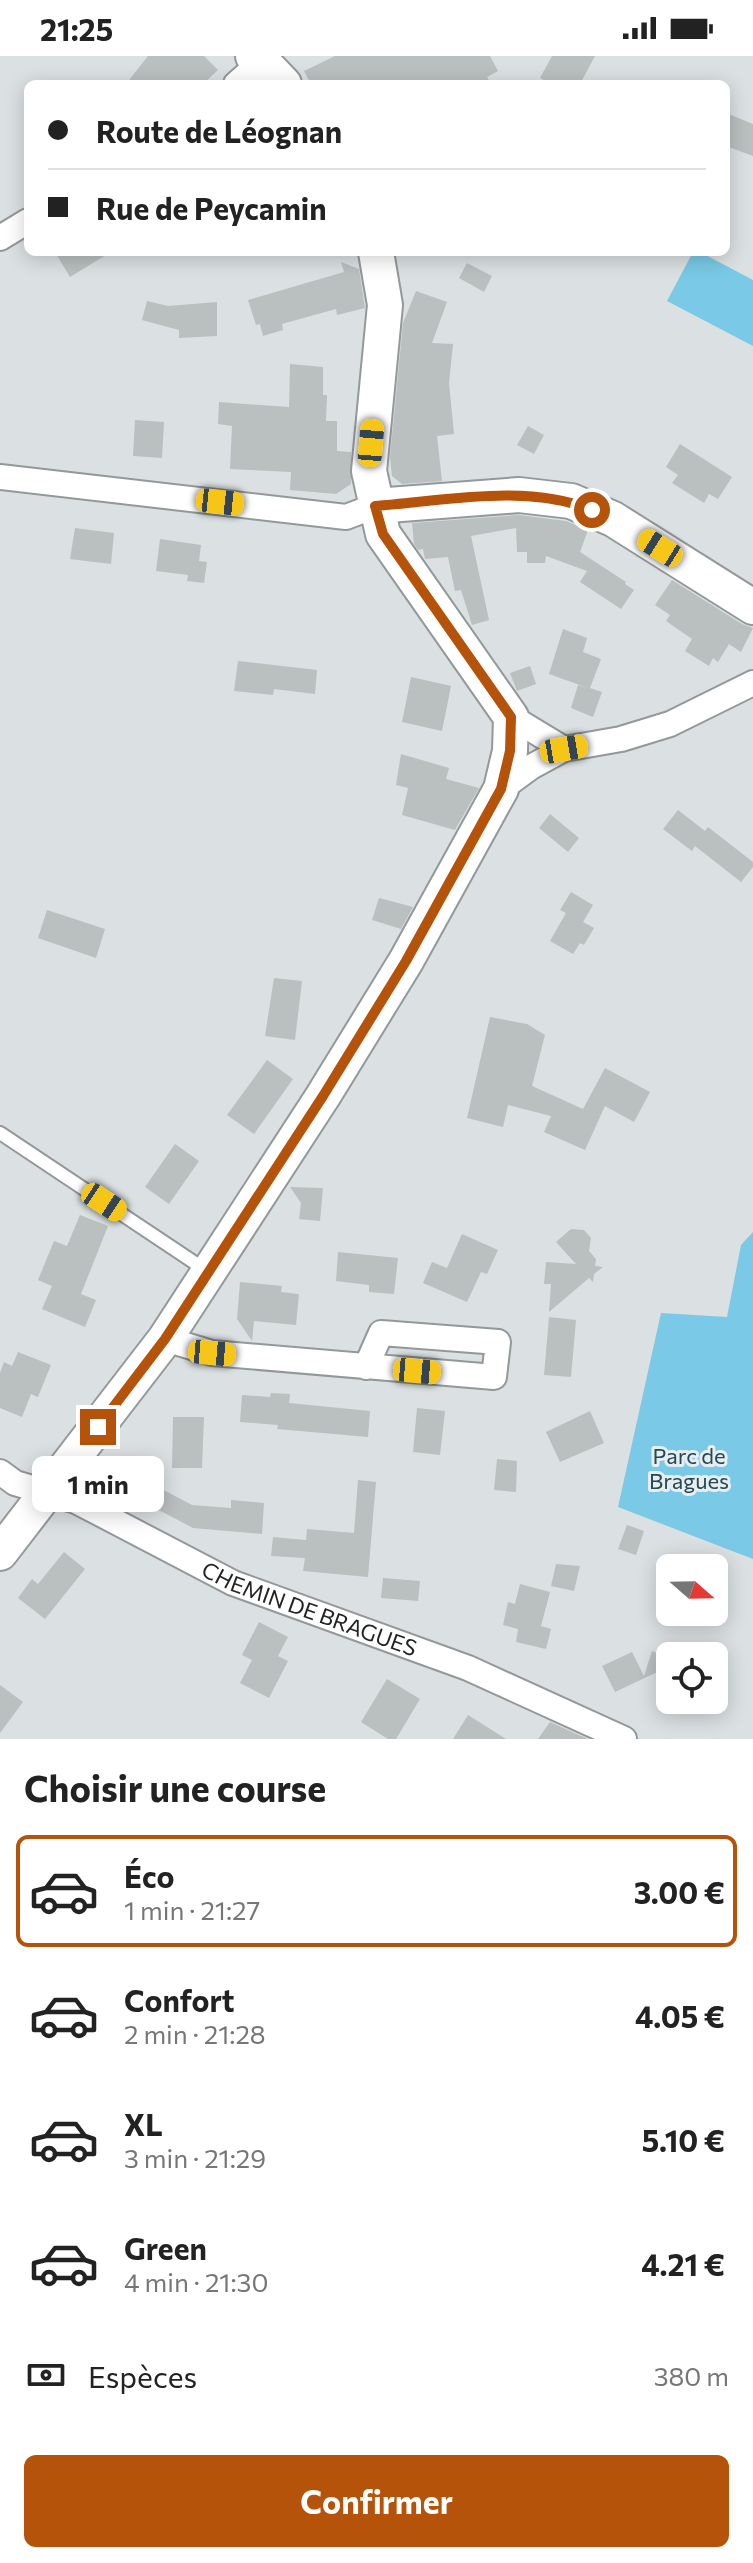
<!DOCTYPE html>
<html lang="fr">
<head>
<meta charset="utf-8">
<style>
	:root { --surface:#fff; --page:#f6f6f6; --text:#222; --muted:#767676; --line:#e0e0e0; --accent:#b45309 }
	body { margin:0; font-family:Commissioner,sans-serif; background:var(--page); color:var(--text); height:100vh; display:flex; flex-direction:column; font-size:30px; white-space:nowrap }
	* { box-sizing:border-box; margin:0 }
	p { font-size:26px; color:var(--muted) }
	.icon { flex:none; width:44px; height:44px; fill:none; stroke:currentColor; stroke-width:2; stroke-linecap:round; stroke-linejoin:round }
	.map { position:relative; height:1683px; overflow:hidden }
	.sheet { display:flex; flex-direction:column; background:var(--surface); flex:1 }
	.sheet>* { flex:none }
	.hud { position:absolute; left:24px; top:24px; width:706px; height:176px; border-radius:12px; box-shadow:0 4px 20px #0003; display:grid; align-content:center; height:176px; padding:0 24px; background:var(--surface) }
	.needle { width:52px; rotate:110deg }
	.tools { position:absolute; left:656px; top:1498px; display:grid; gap:16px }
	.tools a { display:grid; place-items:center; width:72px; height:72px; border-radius:12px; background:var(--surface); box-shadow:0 4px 20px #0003; font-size:40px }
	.end { position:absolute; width:36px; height:36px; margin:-18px; border:10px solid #b45309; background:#fff; box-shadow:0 0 0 4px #fff }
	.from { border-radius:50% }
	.bubble { position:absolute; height:56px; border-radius:12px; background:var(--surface); box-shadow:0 4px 20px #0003; font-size:26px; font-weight:700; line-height:56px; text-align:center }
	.car { position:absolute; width:24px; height:48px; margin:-24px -12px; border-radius:10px; box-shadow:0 0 6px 2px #0007; background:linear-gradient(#f5c518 24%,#345 0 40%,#f5c518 0 76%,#345 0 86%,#f5c518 0) }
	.hud b { display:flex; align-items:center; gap:28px; height:76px; font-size:30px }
	.hud b+b { border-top:2px solid var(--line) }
	.hud i { width:20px; height:20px; background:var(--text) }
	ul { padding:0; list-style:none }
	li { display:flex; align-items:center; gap:24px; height:112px; margin:0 16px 12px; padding:0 8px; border:4px solid transparent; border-radius:12px }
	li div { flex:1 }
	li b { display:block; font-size:30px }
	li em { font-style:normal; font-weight:700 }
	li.active { border-color:var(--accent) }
	li>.icon { width:72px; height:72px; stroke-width:1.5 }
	h2 { padding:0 24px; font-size:36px; line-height:96px }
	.pay { display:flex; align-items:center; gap:20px; height:88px; padding:0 24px; font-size:30px }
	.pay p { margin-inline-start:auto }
	.action { display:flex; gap:16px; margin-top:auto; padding:16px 24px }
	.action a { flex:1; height:92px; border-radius:12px; background:var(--accent); color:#fff; font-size:32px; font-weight:700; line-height:92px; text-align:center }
	.status { display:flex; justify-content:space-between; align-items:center; height:56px; padding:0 40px; background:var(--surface); direction:ltr }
	.status svg { height:22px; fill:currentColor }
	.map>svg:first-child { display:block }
	.green { fill:#7ac9e6 }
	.building { fill:#babfc0 }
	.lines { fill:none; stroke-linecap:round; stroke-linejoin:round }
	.lane-casing { stroke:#939899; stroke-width:16 }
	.street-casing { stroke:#939899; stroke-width:28 }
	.secondary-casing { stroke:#939899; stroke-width:38 }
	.lane { stroke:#fff; stroke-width:12 }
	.street { stroke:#fff; stroke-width:24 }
	.secondary { stroke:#fff; stroke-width:34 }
	.route { stroke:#b45309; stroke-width:10 }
	.labels { text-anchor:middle; stroke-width:6; stroke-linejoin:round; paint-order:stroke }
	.park-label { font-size:22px; fill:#224957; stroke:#e8edef }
	.street-label { font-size:22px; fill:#222424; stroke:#e8edef }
</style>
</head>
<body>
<div class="status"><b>21:25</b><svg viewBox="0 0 49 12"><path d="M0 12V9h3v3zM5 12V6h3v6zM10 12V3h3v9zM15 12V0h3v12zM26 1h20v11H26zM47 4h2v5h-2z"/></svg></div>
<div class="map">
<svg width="753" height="1683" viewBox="0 0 753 1683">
	<rect width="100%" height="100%" fill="#dbe0e2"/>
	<g class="green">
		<polygon points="693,196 700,196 753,224 753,290 667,245"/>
		<polygon points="753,1176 753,1503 618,1451 661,1257 727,1261 741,1189"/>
	</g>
	<g class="building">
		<polygon points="148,0 204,0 218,14 203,28 126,28"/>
		<polygon points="335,0 490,0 498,15 487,21 491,28 311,28 304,15"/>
		<polygon points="552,0 595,0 580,28 552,28 540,22"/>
		<polygon points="726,57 753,68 753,100 726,90"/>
		<polygon points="55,196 111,196 70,221"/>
		<polygon points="341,206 359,213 365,252 337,259 336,253 282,268 283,274 263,280 260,268 256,269 248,244 344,216"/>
		<polygon points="467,207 492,220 484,236 459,222"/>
		<polygon points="416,235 447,246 432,287 453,288 449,327 454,378 437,380 442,425 402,428 392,420 390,401 403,267"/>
		<polygon points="147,245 168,250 217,246 217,280 179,282 179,274 142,264"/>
		<polygon points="290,308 323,311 323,339 327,339 326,365 337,365 337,395 351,396 351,428 336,438 290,434 291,416 230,413 232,370 218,368 219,346 289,351"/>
		<polygon points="135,364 164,366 162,402 133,400"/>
		<polygon points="528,370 544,379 534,398 517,389"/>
		<polygon points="680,388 732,421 718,443 709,438 704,447 672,427 678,419 666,411"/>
		<polygon points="519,459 566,465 588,474 580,496 626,526 625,528 634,534 621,553 580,526 587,515 546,500 545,507 527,507 527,496 517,496 516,472 471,480 489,564 472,569 461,534 455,535 448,501 425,503 423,493 418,494 414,488 412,467"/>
		<polygon points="75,472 114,477 111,508 70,503"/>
		<polygon points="160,483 201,489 199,505 207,506 204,527 187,525 188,519 156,515"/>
		<polygon points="672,524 742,568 753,572 741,596 729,588 718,606 713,602 709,610 685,595 692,583 666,565 670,559 655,549"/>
		<polygon points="563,573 587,582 583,596 601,603 590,632 602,636 593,661 571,652 578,629 588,632 549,618"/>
		<polygon points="238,605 317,614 315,638 274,633 273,639 234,635"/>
		<polygon points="530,610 536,628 517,635 510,617"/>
		<polygon points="411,621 451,630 442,675 402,666"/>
		<polygon points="401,698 449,712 446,723 479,732 455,774 402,759 408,732 396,729"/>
		<polygon points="678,754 705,775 708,771 753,806 753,811 741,826 695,790 692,795 663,773"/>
		<polygon points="550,758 579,782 568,796 539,772"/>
		<polygon points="571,836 593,849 583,866 594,872 584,889 580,887 573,898 550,885 566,857 560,854"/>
		<polygon points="379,842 413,851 401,873 372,864"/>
		<polygon points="47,854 105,873 96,902 38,882"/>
		<polygon points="274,922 302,925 295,984 265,980"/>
		<polygon points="490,961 527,968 545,979 532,1030 583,1053 605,1012 650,1036 634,1066 605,1050 585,1094 544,1076 551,1060 508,1049 503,1071 467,1062"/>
		<polygon points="267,1004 293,1023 254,1078 227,1059"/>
		<polygon points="175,1088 199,1105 169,1148 145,1131"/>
		<polygon points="290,1131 323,1132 320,1165 299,1163 301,1147"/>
		<polygon points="80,1159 108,1170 81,1238 96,1244 85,1271 42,1253 52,1230 38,1224 54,1185 67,1190"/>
		<polygon points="571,1173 584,1174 591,1182 589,1195 596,1203 595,1210 603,1211 594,1218 593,1226 589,1222 549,1256 551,1228 544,1228 546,1206 576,1208 556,1186"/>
		<polygon points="462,1178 498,1194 487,1218 481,1216 467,1246 423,1227 432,1206 447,1212"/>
		<polygon points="338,1196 398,1202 394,1238 369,1236 369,1229 336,1225"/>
		<polygon points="240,1226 282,1230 281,1236 299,1238 296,1269 254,1265 252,1285 237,1263"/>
		<polygon points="549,1261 576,1264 571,1321 544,1319"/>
		<polygon points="18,1296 51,1309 38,1341 31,1338 22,1361 0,1352 0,1317 4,1306 12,1310"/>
		<polygon points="271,1337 290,1338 289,1347 370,1355 368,1381 277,1373 278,1369 240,1366 242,1339 270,1341"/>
		<polygon points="417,1352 445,1355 440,1399 413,1396"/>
		<polygon points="590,1355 604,1387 560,1406 546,1376"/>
		<polygon points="173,1361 204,1361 202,1412 172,1412"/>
		<polygon points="497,1403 517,1405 516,1436 494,1434"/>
		<polygon points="126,1414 192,1449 231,1452 231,1444 264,1447 262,1478 193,1472 117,1432"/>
		<polygon points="358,1424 376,1426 368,1521 303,1515 305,1502 271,1500 273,1481 306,1484 307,1473 354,1477"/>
		<polygon points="627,1469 644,1475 636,1499 618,1493"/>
		<polygon points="64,1496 85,1513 45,1563 18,1542 32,1523 38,1528"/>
		<polygon points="556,1508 580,1510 574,1535 551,1530"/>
		<polygon points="383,1522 420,1525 418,1545 381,1542"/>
		<polygon points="520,1528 550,1536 541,1570 551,1573 546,1593 516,1586 518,1573 503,1569 508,1546 515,1548"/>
		<polygon points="259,1566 288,1581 278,1600 288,1605 269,1642 240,1627 252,1604 242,1599"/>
		<polygon points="652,1595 670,1602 670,1610 615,1636 602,1610 632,1596 644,1620"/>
		<polygon points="387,1623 420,1643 396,1683 388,1683 361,1666"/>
		<polygon points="0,1629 23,1646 0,1677"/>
		<polygon points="468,1659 506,1683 453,1683"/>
		<polygon points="550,1666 588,1683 538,1683"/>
	</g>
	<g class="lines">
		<defs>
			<polyline id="lane" points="0,1077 207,1215"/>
			<g id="street">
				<polyline points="236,28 262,5"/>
				<polyline points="0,182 28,165"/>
				<polyline points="0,421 346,461 375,450"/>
				<polyline points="511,661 564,693 621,683 670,668 753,627"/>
				<polyline points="501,733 531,711 564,693"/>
				<polyline points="165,1283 212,1297 494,1321 498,1286 381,1277 366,1311"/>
				<path id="s1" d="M0,1416L15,1427L76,1445L233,1527L468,1612L624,1683"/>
			</g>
			<g id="secondary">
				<polyline points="253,0 262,5 284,28"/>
				<polyline points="375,450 519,439 571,445 613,463 753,551"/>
				<polyline points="0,1497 165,1283 323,1040 406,905 501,733 510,695 511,661 383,478 369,415 385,249 376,196"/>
			</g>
		</defs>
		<use href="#lane" class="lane-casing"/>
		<use href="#street" class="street-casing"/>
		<use href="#secondary" class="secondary-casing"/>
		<use href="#lane" class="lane"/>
		<use href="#street" class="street"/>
		<use href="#secondary" class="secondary"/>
	</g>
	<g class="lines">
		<path class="route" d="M98,1371L165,1283L323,1040L406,905L501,733L510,695L511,661L383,478L375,450C443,445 528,427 592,454"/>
	</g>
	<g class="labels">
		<g class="park-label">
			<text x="689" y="1408">Parc de<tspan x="689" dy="25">Bragues</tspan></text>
		</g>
		<g class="street-label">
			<text dy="8" stroke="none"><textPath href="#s1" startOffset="340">CHEMIN DE BRAGUES</textPath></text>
		</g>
	</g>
</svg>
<div class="tools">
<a><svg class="needle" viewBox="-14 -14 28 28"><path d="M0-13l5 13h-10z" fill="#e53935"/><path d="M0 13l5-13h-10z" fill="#767676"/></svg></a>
<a><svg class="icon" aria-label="locate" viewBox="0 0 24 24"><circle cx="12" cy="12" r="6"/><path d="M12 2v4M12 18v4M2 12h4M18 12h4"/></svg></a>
</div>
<i class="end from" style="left:592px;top:454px"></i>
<i class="end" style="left:98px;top:1371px"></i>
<div class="bubble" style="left:32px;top:1400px;width:132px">1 min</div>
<i class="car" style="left:371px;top:387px;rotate:5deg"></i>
<i class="car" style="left:220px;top:446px;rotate:96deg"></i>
<i class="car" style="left:660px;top:492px;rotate:302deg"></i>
<i class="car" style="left:564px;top:693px;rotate:80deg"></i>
<i class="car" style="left:104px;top:1146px;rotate:123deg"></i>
<i class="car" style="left:212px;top:1297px;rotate:95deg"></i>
<i class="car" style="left:417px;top:1315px;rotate:95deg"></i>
<div class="hud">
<b><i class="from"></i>Route de Léognan</b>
<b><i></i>Rue de Peycamin</b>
</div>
</div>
<section class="sheet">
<h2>Choisir une course</h2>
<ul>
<li class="active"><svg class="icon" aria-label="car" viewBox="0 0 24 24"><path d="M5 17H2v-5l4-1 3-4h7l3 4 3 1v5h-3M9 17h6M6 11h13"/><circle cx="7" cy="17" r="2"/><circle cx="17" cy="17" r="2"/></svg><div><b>Éco</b><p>1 min · 21:27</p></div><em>3.00 €</em></li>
<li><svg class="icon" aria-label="car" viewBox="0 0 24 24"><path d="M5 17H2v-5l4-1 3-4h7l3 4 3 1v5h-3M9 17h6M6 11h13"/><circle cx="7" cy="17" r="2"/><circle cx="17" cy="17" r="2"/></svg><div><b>Confort</b><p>2 min · 21:28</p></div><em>4.05 €</em></li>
<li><svg class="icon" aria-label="car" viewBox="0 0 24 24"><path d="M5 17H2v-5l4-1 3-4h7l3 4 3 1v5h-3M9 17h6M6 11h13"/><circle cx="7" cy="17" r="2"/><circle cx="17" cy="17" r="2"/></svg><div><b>XL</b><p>3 min · 21:29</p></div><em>5.10 €</em></li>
<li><svg class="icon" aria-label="car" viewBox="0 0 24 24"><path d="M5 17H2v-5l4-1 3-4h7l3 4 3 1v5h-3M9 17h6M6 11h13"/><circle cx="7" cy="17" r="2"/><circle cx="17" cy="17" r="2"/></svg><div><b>Green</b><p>4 min · 21:30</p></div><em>4.21 €</em></li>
</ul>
<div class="pay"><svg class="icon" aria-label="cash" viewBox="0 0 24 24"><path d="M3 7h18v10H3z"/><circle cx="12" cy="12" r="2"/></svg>Espèces<p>380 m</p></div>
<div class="action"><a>Confirmer</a></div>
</section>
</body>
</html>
